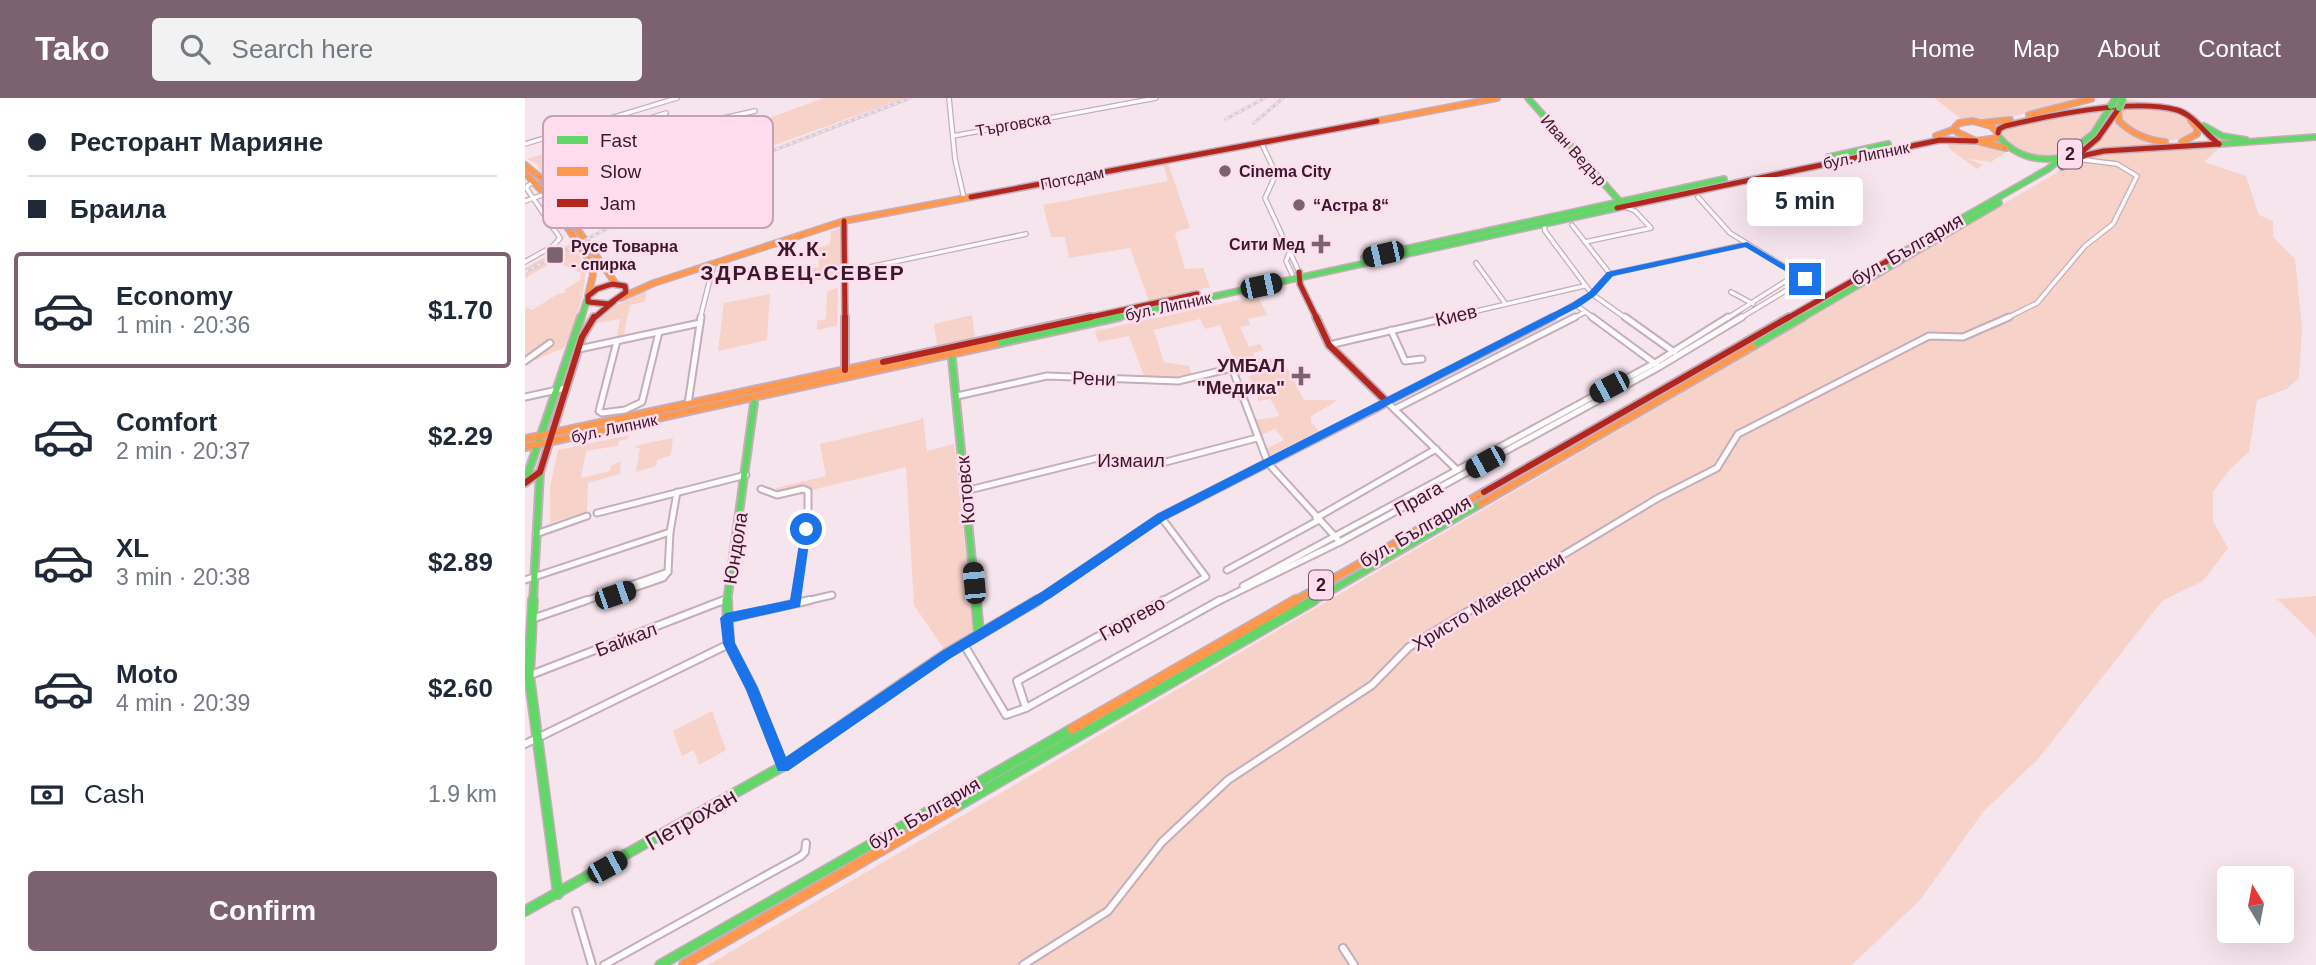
<!DOCTYPE html>
<html lang="en">
<head>
<meta charset="utf-8">
<style>
	:root { --surface:#fff; --page:#f2f2f3; --text:#1f2937; --muted:#747a83; --line:#e0e1e3; --accent:#7c6170 }
	body { margin:0; font-family:Arial,sans-serif; background:var(--page); color:var(--text); height:100vh; display:flex; flex-direction:column; font-size:26px; white-space:nowrap }
	* { box-sizing:border-box; margin:0 }
	p { font-size:23px; color:var(--muted) }
	.icon { flex:none; width:38px; height:38px; fill:none; stroke:currentColor; stroke-width:2; stroke-linecap:round; stroke-linejoin:round }
	.map { position:relative; flex:1; overflow:hidden }
	.side { display:flex; flex-direction:column; background:var(--surface); width:525px }
	.side>* { flex:none }
	.top-card { display:grid; align-content:center; height:154px; padding:0 28px; background:var(--surface) }
	.needle { width:46px; rotate:350deg }
	.tools { position:absolute; left:1692px; top:768px; display:grid; gap:14px }
	.tools a { display:grid; place-items:center; width:77px; height:77px; border-radius:7px; background:var(--surface); box-shadow:0 7px 28px #0002; font-size:35px }
	.end { position:absolute; width:32px; height:32px; margin:-16px; border:9px solid #1a73e8; background:#fff; box-shadow:0 0 0 4px #fff }
	.from { border-radius:50% }
	.bubble { position:absolute; height:49px; border-radius:7px; background:var(--surface); box-shadow:0 7px 28px #0002; font-size:23px; font-weight:700; line-height:49px; text-align:center }
	.car { position:absolute; width:21px; height:42px; margin:-21px -10px; border-radius:9px; box-shadow:0 0 5px 2px #0007; background:linear-gradient(#222 24%,#8ab4d8 0 40%,#222 0 76%,#8ab4d8 0 86%,#222 0) }
	.top-card b { display:flex; align-items:center; gap:24px; height:66px; font-size:26px }
	.top-card b+b { border-top:2px solid var(--line) }
	.top-card i { width:18px; height:18px; background:var(--text) }
	ul { padding:0; list-style:none }
	li { display:flex; align-items:center; gap:21px; height:116px; margin:0 14px 10px; padding:0 14px; border:4px solid transparent; border-radius:7px }
	li div { flex:1 }
	li b { display:block; font-size:26px }
	li em { font-style:normal; font-weight:700 }
	li.on { border-color:var(--accent) }
	li>.icon { width:63px; height:63px; stroke-width:1.5 }
	.pay { display:flex; align-items:center; gap:18px; height:77px; padding:0 28px; font-size:26px }
	.pay p { margin-inline-start:auto }
	.primary-button { display:flex; gap:14px; margin-top:auto; padding:14px 28px }
	.primary-button a { flex:1; height:80px; border-radius:7px; background:var(--accent); color:#fff; font-size:28px; font-weight:700; line-height:80px; text-align:center }
	header { display:flex; align-items:center; gap:42px; box-sizing:border-box; height:98px; padding:0 35px; background:var(--accent); color:#fff }
	header strong { font-size:33px }
	nav { display:flex; gap:38px; margin-inline-start:auto; font-size:24px }
	.search { width:490px; height:63px; background:var(--page); display:flex; align-items:center; gap:18px; box-sizing:border-box; padding:0 24px; border-radius:7px; color:var(--muted); font-size:26px }
	main { display:flex; flex:1; min-height:0 }
	.map>svg:first-child { display:block }
	.green { fill:#f6d2c9 }
	.lines { fill:none; stroke-linecap:round; stroke-linejoin:round }
	.street-far2-casing { stroke:#c4aeba; stroke-width:6 }
	.street-far1-casing { stroke:#c4aeba; stroke-width:9 }
	.street-casing { stroke:#c4aeba; stroke-width:10 }
	.fast-far2-casing { stroke:#c4aeba; stroke-width:8 }
	.fast-far1-casing { stroke:#c4aeba; stroke-width:10 }
	.fast-casing { stroke:#c4aeba; stroke-width:12 }
	.slow-far2-casing { stroke:#c4aeba; stroke-width:8 }
	.slow-far1-casing { stroke:#c4aeba; stroke-width:10 }
	.slow-casing { stroke:#c4aeba; stroke-width:12 }
	.jam-far1-casing { stroke:#c4aeba; stroke-width:8 }
	.jam-casing { stroke:#c4aeba; stroke-width:10 }
	.street-far2 { stroke:#fefbfc; stroke-width:3.5 }
	.street-far1 { stroke:#fefbfc; stroke-width:5 }
	.street { stroke:#fefbfc; stroke-width:6 }
	.fast-far2 { stroke:#63d668; stroke-width:5 }
	.fast-far1 { stroke:#63d668; stroke-width:6 }
	.fast { stroke:#63d668; stroke-width:9 }
	.slow-far2 { stroke:#ff974d; stroke-width:5 }
	.slow-far1 { stroke:#ff974d; stroke-width:6 }
	.slow { stroke:#ff974d; stroke-width:9 }
	.jam-far1 { stroke:#b3261e; stroke-width:5 }
	.jam { stroke:#b3261e; stroke-width:6 }
	.rail-casing { stroke:#d6cfd3; stroke-width:3.5 }
	.rail { stroke:#fde; stroke-width:2; stroke-dasharray:3.5; stroke-linecap:butt }
	.fast-bridge-casing { stroke:#c4aeba; stroke-width:9; stroke-linecap:butt }
	.fast-bridge { stroke:#63d668; stroke-width:6 }
	.route { fill:#1a73e8 }
	.poi-dot { fill:#7c6170; stroke:#fde; stroke-width:2.5 }
	.labels { text-anchor:middle; stroke-width:5; stroke-linejoin:round; paint-order:stroke }
	.far-street-label { font-size:16px; fill:#391a2c; stroke:#fde }
	.far-poi-label { font-size:16px; font-weight:bold; fill:#391a2c; stroke:#fde; text-anchor:start }
	.shield { fill:#fde; stroke:#745466; stroke-width:2 }
	.shield-label { font-size:18px; font-weight:bold; fill:#391a2c }
	.street-label { font-size:19px; fill:#391a2c; stroke:#fde }
	.poi-label { font-size:19px; font-weight:bold; fill:#391a2c; stroke:#fde; text-anchor:end }
	.far-district-label { font-size:21px; font-weight:bold; letter-spacing:2px; fill:#391a2c; stroke:#fde }
	.near-street-label { font-size:23px; fill:#391a2c; stroke:#fde }
	.key { fill:#fde; stroke:#c4a2b4; stroke-width:2 }
	.key-label { font-size:19px; fill:#391a2c }
</style>
</head>
<body>
<header>
<strong>Tako</strong>
<div class="search"><svg class="icon" aria-label="search" viewBox="0 0 24 24"><circle cx="10" cy="10" r="6"/><path d="M15 15l6 6"/></svg>Search here</div>
<nav><a>Home</a><a>Map</a><a>About</a><a>Contact</a></nav>
</header>
<main>
<section class="side">
<div class="top-card">
<b><i class="from"></i>Ресторант Марияне</b>
<b><i></i>Браила</b>
</div>
<ul>
<li class="on"><svg class="icon" aria-label="car" viewBox="0 0 24 24"><path d="M5 17H2v-5l4-1 3-4h7l3 4 3 1v5h-3M9 17h6M6 11h13"/><circle cx="7" cy="17" r="2"/><circle cx="17" cy="17" r="2"/></svg><div><b>Economy</b><p>1 min · 20:36</p></div><em>$1.70</em></li>
<li><svg class="icon" aria-label="car" viewBox="0 0 24 24"><path d="M5 17H2v-5l4-1 3-4h7l3 4 3 1v5h-3M9 17h6M6 11h13"/><circle cx="7" cy="17" r="2"/><circle cx="17" cy="17" r="2"/></svg><div><b>Comfort</b><p>2 min · 20:37</p></div><em>$2.29</em></li>
<li><svg class="icon" aria-label="car" viewBox="0 0 24 24"><path d="M5 17H2v-5l4-1 3-4h7l3 4 3 1v5h-3M9 17h6M6 11h13"/><circle cx="7" cy="17" r="2"/><circle cx="17" cy="17" r="2"/></svg><div><b>XL</b><p>3 min · 20:38</p></div><em>$2.89</em></li>
<li><svg class="icon" aria-label="car" viewBox="0 0 24 24"><path d="M5 17H2v-5l4-1 3-4h7l3 4 3 1v5h-3M9 17h6M6 11h13"/><circle cx="7" cy="17" r="2"/><circle cx="17" cy="17" r="2"/></svg><div><b>Moto</b><p>4 min · 20:39</p></div><em>$2.60</em></li>
</ul>
<div class="pay"><svg class="icon" aria-label="cash" viewBox="0 0 24 24"><path d="M3 7h18v10H3z"/><circle cx="12" cy="12" r="2"/></svg>Cash<p>1.9 km</p></div>
<div class="primary-button"><a>Confirm</a></div>
</section>
<div class="map">
<svg width="1791" height="867" viewBox="0 0 1791 867">
	<rect width="100%" height="100%" fill="#f7e5ee"/>
	<g class="green">
		<polygon points="299,0 380,0 227,55 157,88 154,86 206,52 197,45 186,48 181,43"/>
		<polygon points="1409,0 1566,0 1464,24 1436,21"/>
		<path d="M1602,1C1621,3 1668,10 1670,34C1644,50 1618,42 1596,23V11Z"/>
		<path d="M1585,4C1569,30 1545,65 1511,60C1500,58 1486,48 1477,42L1478,31Z"/>
		<polygon points="1590,20 1593,26 1631,44 1648,46 1560,55"/>
		<polygon points="1425,44 1465,46 1481,54 1466,64 1444,61 1458,67 1452,71 1427,53 1422,46"/>
		<polygon points="1690,47 1692,52 1679,64 1721,78 1734,117 1748,123 1748,139 1770,161 1777,230 1774,280 1762,291 1732,302 1724,354 1705,371 1688,394 1688,423 1703,450 1678,483 1637,503 1514,660 1458,714 1395,802 1327,867 183,867 1555,61 1566,57"/>
		<polygon points="36,50 47,66 17,76 12,66 2,61"/>
		<polygon points="643,65 665,130 653,133 650,137 660,171 678,170 685,189 624,203 605,150 544,160 540,139 526,139 518,107 643,83 639,69 635,69"/>
		<polygon points="317,130 315,178 274,186 275,175 294,169 293,150 305,146 306,133"/>
		<path d="M44,146C51,153 60,163 60,174C60,197 50,230 39,250L0,266V209L7,212L33,196L42,194L39,192L55,182L56,175L30,163L0,180V170Z"/>
		<polygon points="313,190 312,228 292,232 292,223 301,221 302,193"/>
		<polygon points="122,191 120,204 105,207 98,241 91,243 95,221 71,225 84,211"/>
		<polygon points="245,196 242,242 193,253 199,205"/>
		<polygon points="733,198 742,217 723,221 725,227 715,229 724,249 735,246 738,252 728,255 730,261 739,259 741,262 756,258 779,302 813,302 786,318 786,324 794,333 744,358 740,351 759,342 750,331 734,338 730,322 752,319 754,316 745,301 734,303 732,298 736,295 723,279 729,276 725,268 713,272 695,227 680,231 675,221 629,232 639,264 664,268 668,279 619,278 604,238 573,244 570,233"/>
		<polygon points="447,217 450,239 412,247 409,226"/>
		<polygon points="398,318 402,353 429,346 449,532 421,554 389,507 381,369 283,393 278,391 252,397 251,390 301,378 295,346 395,322"/>
		<polygon points="105,337 102,341 94,343 92,348 61,353 56,380 85,373 86,368 96,363 95,376 63,385 62,414 25,425 25,389 33,352"/>
		<polygon points="148,340 146,357 132,362 131,368 111,374 115,350 110,350 113,347"/>
		<polygon points="1791,498 1791,539 1752,501"/>
		<polygon points="187,613 201,652 174,667 169,652 157,658 148,633"/>
	</g>
	<g class="lines">
		<defs>
			<g id="street-far2">
				<polyline points="424,0 430,61 439,100"/>
				<polyline points="39,33 47,45 141,15"/>
				<polyline points="428,38 631,0"/>
				<polyline points="736,44 751,76 740,100 774,174"/>
				<polyline points="0,46 152,0"/>
				<polyline points="66,64 85,80 185,47"/>
				<polyline points="41,71 190,22 230,13"/>
				<polyline points="1173,99 1205,135 1280,181 1214,221"/>
				<polyline points="0,103 20,96"/>
				<polyline points="1019,127 1020,133 1067,196 1102,221"/>
				<polyline points="1047,127 1085,176"/>
				<polyline points="1060,144 1126,130 1110,113 1100,109"/>
				<polyline points="765,153 761,163 767,176"/>
				<polyline points="0,164 28,148 35,140 2,91 2,88 9,84"/>
				<polyline points="951,165 980,205"/>
				<polyline points="321,174 501,136"/>
				<polyline points="1206,194 1228,206"/>
				<polyline points="1051,207 1070,221"/>
				<polyline points="175,221 189,165"/>
				<polyline points="917,221 1059,188"/>
				<polyline points="1024,221 1067,196 1085,176 1222,146"/>
				<polyline points="1047,221 1060,214"/>
				<polyline points="1201,221 1272,176"/>
				<polyline points="1480,221 1512,205 1560,148 1588,126 1612,78 1592,66 1552,61"/>
			</g>
			<g id="street-far1">
				<polyline points="1067,219 1132,267"/>
				<polyline points="1100,219 1149,254"/>
				<polyline points="866,232 880,263 897,261"/>
				<polyline points="92,243 74,313 77,315 100,312 117,304 134,234"/>
				<polyline points="804,247 925,219"/>
				<polyline points="54,251 175,225"/>
				<polyline points="0,263 25,245"/>
				<polyline points="432,298 522,278 653,283 707,270 743,365 815,444"/>
				<polyline points="0,299 41,290"/>
				<polyline points="163,306 176,219"/>
				<polyline points="870,311 1050,219"/>
				<polyline points="932,372 862,304 1028,219"/>
				<polyline points="236,391 252,397 278,391 283,393 283,412 270,504"/>
				<polyline points="440,393 573,360 637,365 732,340"/>
				<polyline points="72,415 221,377"/>
				<polyline points="791,420 911,351"/>
				<polyline points="11,436 62,418"/>
				<polyline points="702,472 794,422"/>
				<polyline points="0,482 145,434 152,394"/>
				<polyline points="718,488 1130,265 1203,219"/>
				<polyline points="88,493 89,497 138,480 143,474"/>
				<polyline points="57,504 143,474 145,434"/>
				<polyline points="195,504 202,501"/>
				<polyline points="277,504 307,497"/>
				<polyline points="636,504 681,479 636,419"/>
				<polyline points="692,504 815,444 1134,269 1217,219"/>
				<polyline points="960,504 1133,400 1192,370 1213,336 1404,238 1438,239 1484,219"/>
			</g>
			<g id="street">
				<polyline points="270,505 270,502"/>
				<polyline points="7,521 62,502"/>
				<polyline points="201,521 285,502"/>
				<polyline points="438,545 481,617 501,610 695,502"/>
				<polyline points="3,578 199,502"/>
				<polyline points="501,610 492,583 639,502"/>
				<polyline points="0,646 204,546"/>
				<polyline points="51,813 67,867"/>
				<polyline points="818,850 829,867"/>
				<polyline points="79,867 276,758 280,754 281,745"/>
				<polyline points="498,867 583,813 637,744 703,682 847,587 884,549 962,502"/>
			</g>
			<g id="fast-far2">
				<polyline points="1003,0 1097,106"/>
				<polyline points="1679,28 1697,38 1721,42"/>
				<path d="M1473,38C1489,57 1510,64 1535,60"/>
				<polyline points="1694,46 1791,39"/>
				<polyline points="1304,59 1363,46"/>
				<polyline points="1371,158 1523,71 1568,36 1586,8"/>
				<polyline points="839,160 1199,81"/>
				<polyline points="56,221 62,202"/>
				<polyline points="586,221 1092,110"/>
				<polyline points="1275,221 1474,105"/>
			</g>
			<g id="fast-far1">
				<polyline points="471,246 594,219"/>
				<polyline points="1228,248 1278,219"/>
				<polyline points="426,251 451,504"/>
				<polyline points="0,384 56,219"/>
				<polyline points="8,504 15,374"/>
				<polyline points="202,504 229,305"/>
				<polyline points="786,504 955,406"/>
			</g>
			<g id="fast">
				<polyline points="8,502 4,577 33,796"/>
				<polyline points="202,502 204,546 227,590 258,668"/>
				<polyline points="451,502 454,536"/>
				<polyline points="431,709 789,502"/>
				<polyline points="0,813 258,668 378,585"/>
				<polyline points="135,867 547,631"/>
			</g>
			<g id="slow-far2">
				<path d="M1593,12L1594,23C1607,36 1622,42 1640,44"/>
				<polyline points="1504,17 1566,1"/>
				<polyline points="852,23 972,0"/>
				<polygon points="1448,23 1466,28 1473,35 1472,40 1451,43 1432,34 1430,29 1434,25"/>
				<polyline points="1457,25 1485,22"/>
				<polyline points="1411,38 1430,31"/>
				<polyline points="1456,44 1481,50"/>
				<polyline points="1657,44 1672,36 1672,30 1666,22"/>
				<polyline points="0,67 16,80 91,186"/>
				<polyline points="0,75 20,96 67,166 68,177 63,198"/>
				<polyline points="95,200 129,185 319,123 446,99"/>
			</g>
			<g id="slow-far1">
				<polyline points="0,341 358,264"/>
				<polyline points="0,349 471,246"/>
				<polyline points="955,406 1228,248"/>
				<polyline points="510,504 636,419 851,310"/>
				<polyline points="768,504 959,394"/>
			</g>
			<g id="slow">
				<polyline points="378,585 421,556 513,502"/>
				<polyline points="547,631 771,502"/>
				<polyline points="159,867 431,709"/>
			</g>
			<g id="jam-far1">
				<path d="M1473,35L1474,31L1480,28C1526,17 1607,0 1652,12C1669,17 1680,36 1694,46"/>
				<polyline points="1552,58 1573,40 1594,10"/>
				<polyline points="1537,69 1561,57 1579,53 1694,46"/>
				<polyline points="446,99 852,23"/>
				<polyline points="1092,110 1415,42 1451,43"/>
				<polyline points="319,123 320,221"/>
				<polyline points="774,174 775,186 792,221"/>
				<polygon points="87,186 100,188 101,194 84,206 63,204 63,198 72,191"/>
				<polyline points="68,221 89,203"/>
				<polyline points="557,221 672,196"/>
				<polyline points="1261,221 1371,158"/>
			</g>
			<g id="jam">
				<polyline points="320,219 320,272"/>
				<polyline points="791,219 804,247 862,304 851,310"/>
				<polyline points="358,264 566,219"/>
				<polyline points="0,385 15,374 57,239 69,219"/>
				<polyline points="959,394 1264,219"/>
			</g>
		</defs>
		<use href="#street-far2" class="street-far2-casing"/>
		<use href="#street-far1" class="street-far1-casing"/>
		<use href="#street" class="street-casing"/>
		<use href="#fast-far2" class="fast-far2-casing"/>
		<use href="#fast-far1" class="fast-far1-casing"/>
		<use href="#fast" class="fast-casing"/>
		<use href="#slow-far2" class="slow-far2-casing"/>
		<use href="#slow-far1" class="slow-far1-casing"/>
		<use href="#slow" class="slow-casing"/>
		<use href="#jam-far1" class="jam-far1-casing"/>
		<use href="#jam" class="jam-casing"/>
		<use href="#street-far2" class="street-far2"/>
		<use href="#street-far1" class="street-far1"/>
		<use href="#street" class="street"/>
		<use href="#fast-far2" class="fast-far2"/>
		<use href="#fast-far1" class="fast-far1"/>
		<use href="#fast" class="fast"/>
		<use href="#slow-far2" class="slow-far2"/>
		<use href="#slow-far1" class="slow-far1"/>
		<use href="#slow" class="slow"/>
		<use href="#jam-far1" class="jam-far1"/>
		<use href="#jam" class="jam"/>
		<defs>
			<g id="rail">
				<polyline points="701,21 740,0"/>
				<polyline points="729,25 758,0"/>
				<polyline points="0,174 181,78 385,0"/>
			</g>
		</defs>
		<use href="#rail" class="rail-casing"/>
		<use href="#rail" class="rail"/>
		<defs>
			<g id="fast-bridge">
				<polyline points="1586,8 1591,0"/>
				<polyline points="1594,10 1598,0"/>
			</g>
		</defs>
		<use href="#fast-bridge" class="fast-bridge-casing"/>
		<use href="#fast-bridge" class="fast-bridge"/>
	</g>
	<polygon class="route" points="1222,144 1284,181 1277,183 1220,149 1088,178 1070,198 1054,209 640,422 526,500 426,560 263,673 253,673 221,592 198,546 195,520 201,515 265,502 277,428 281,426 286,431 275,509 208,524 210,545 233,590 261,659 417,553 518,493 632,416 1047,205 1064,194 1082,174"/>
	<g class="poi-dot">
		<circle cx="700" cy="73" r="7"/>
		<circle cx="774" cy="107" r="7"/>
		<path d="M792.5 135.5h7v7h7v7h-7v7h-7v-7h-7v-7h7z"/>
		<rect x="21" y="148" width="18" height="18" rx="3.5"/>
		<path d="M772.5 267.5h7v7h7v7h-7v7h-7v-7h-7v-7h7z"/>
	</g>
	<g class="labels">
		<g class="far-street-label">
			<text transform="translate(488 26) rotate(-10)" y="6">Търговска</text>
			<text transform="translate(1049 52) rotate(48)" y="6">Иван Ведър</text>
			<text transform="translate(1341 57) rotate(-11)" y="6">бул. Липник</text>
			<text transform="translate(547 80) rotate(-11)" y="6">Потсдам</text>
			<text transform="translate(643 208) rotate(-12)" y="6">бул. Липник</text>
			<text transform="translate(89 330) rotate(-12)" y="6">бул. Липник</text>
		</g>
		<g class="far-poi-label">
			<text x="714" y="79">Cinema City</text>
			<text x="788" y="113">“Астра 8“</text>
			<text x="780" y="152" text-anchor="end">Сити Мед</text>
			<text x="46" y="154">Русе Товарна<tspan x="46" dy="18">- спирка</tspan></text>
		</g>
		<g class="shield">
			<rect x="1533" y="41.5" width="24" height="29" rx="5"/>
			<rect x="784" y="472.5" width="24" height="29" rx="5"/>
		</g>
		<g class="shield-label">
			<text x="1545" y="62">2</text>
			<text x="796" y="493">2</text>
		</g>
		<g class="street-label">
			<text transform="translate(1382 151) rotate(-30)" y="7">бул. България</text>
			<text transform="translate(931 217) rotate(-13)" y="7">Киев</text>
			<text transform="translate(569 280) rotate(2)" y="7">Рени</text>
			<text x="606" y="369">Измаил</text>
			<text transform="translate(440 392) rotate(-95)" y="7">Котовск</text>
			<text transform="translate(893 400) rotate(-29)" y="7">Прага</text>
			<text transform="translate(890 433) rotate(-30)" y="7">бул. България</text>
			<text transform="translate(210 450) rotate(-81)" y="7">Юндола</text>
			<text transform="translate(963 503) rotate(-31)" y="7">Христо Македонски</text>
			<text transform="translate(607 520) rotate(-29)" y="7">Гюргево</text>
			<text transform="translate(101 541) rotate(-21)" y="7">Байкал</text>
			<text transform="translate(399 715) rotate(-30)" y="7">бул. България</text>
		</g>
		<g class="poi-label">
			<text x="760" y="274">УМБАЛ<tspan x="760" dy="22">"Медика"</tspan></text>
		</g>
		<g class="far-district-label">
			<text x="278" y="158">Ж.К.<tspan x="278" dy="24">ЗДРАВЕЦ-СЕВЕР</tspan></text>
		</g>
		<g class="near-street-label">
			<text transform="translate(166 721) rotate(-30)" y="8">Петрохан</text>
		</g>
	</g>
	<rect x="18" y="18" width="230" height="112" rx="10" class="key"/>
	<rect x="32" y="38" width="31" height="8" fill="#63d668"/>
	<rect x="32" y="69" width="31" height="9" fill="#ff974d"/>
	<rect x="32" y="101" width="31" height="8" fill="#b3261e"/>
	<g class="key-label">
		<text x="75" y="49">Fast</text>
		<text x="75" y="80">Slow</text>
		<text x="75" y="112">Jam</text>
	</g>
</svg>
<div class="tools">
<a><svg class="needle" viewBox="-14 -14 28 28"><path d="M0-13l5 13h-10z" fill="#e53935"/><path d="M0 13l5-13h-10z" fill="#747a83"/></svg></a>
</div>
<i class="end from" style="left:281px;top:431px"></i>
<i class="end" style="left:1280px;top:181px"></i>
<div class="bubble" style="left:1222px;top:79px;width:116px">5 min</div>
<i class="car" style="left:858px;top:156px;rotate:257deg"></i>
<i class="car" style="left:736px;top:188px;rotate:78deg"></i>
<i class="car" style="left:1084px;top:289px;rotate:242deg"></i>
<i class="car" style="left:960px;top:364px;rotate:241deg"></i>
<i class="car" style="left:449px;top:485px;rotate:355deg"></i>
<i class="car" style="left:90px;top:497px;rotate:71deg"></i>
<i class="car" style="left:82px;top:769px;rotate:61deg"></i>
</div>
</main>
</body>
</html>
